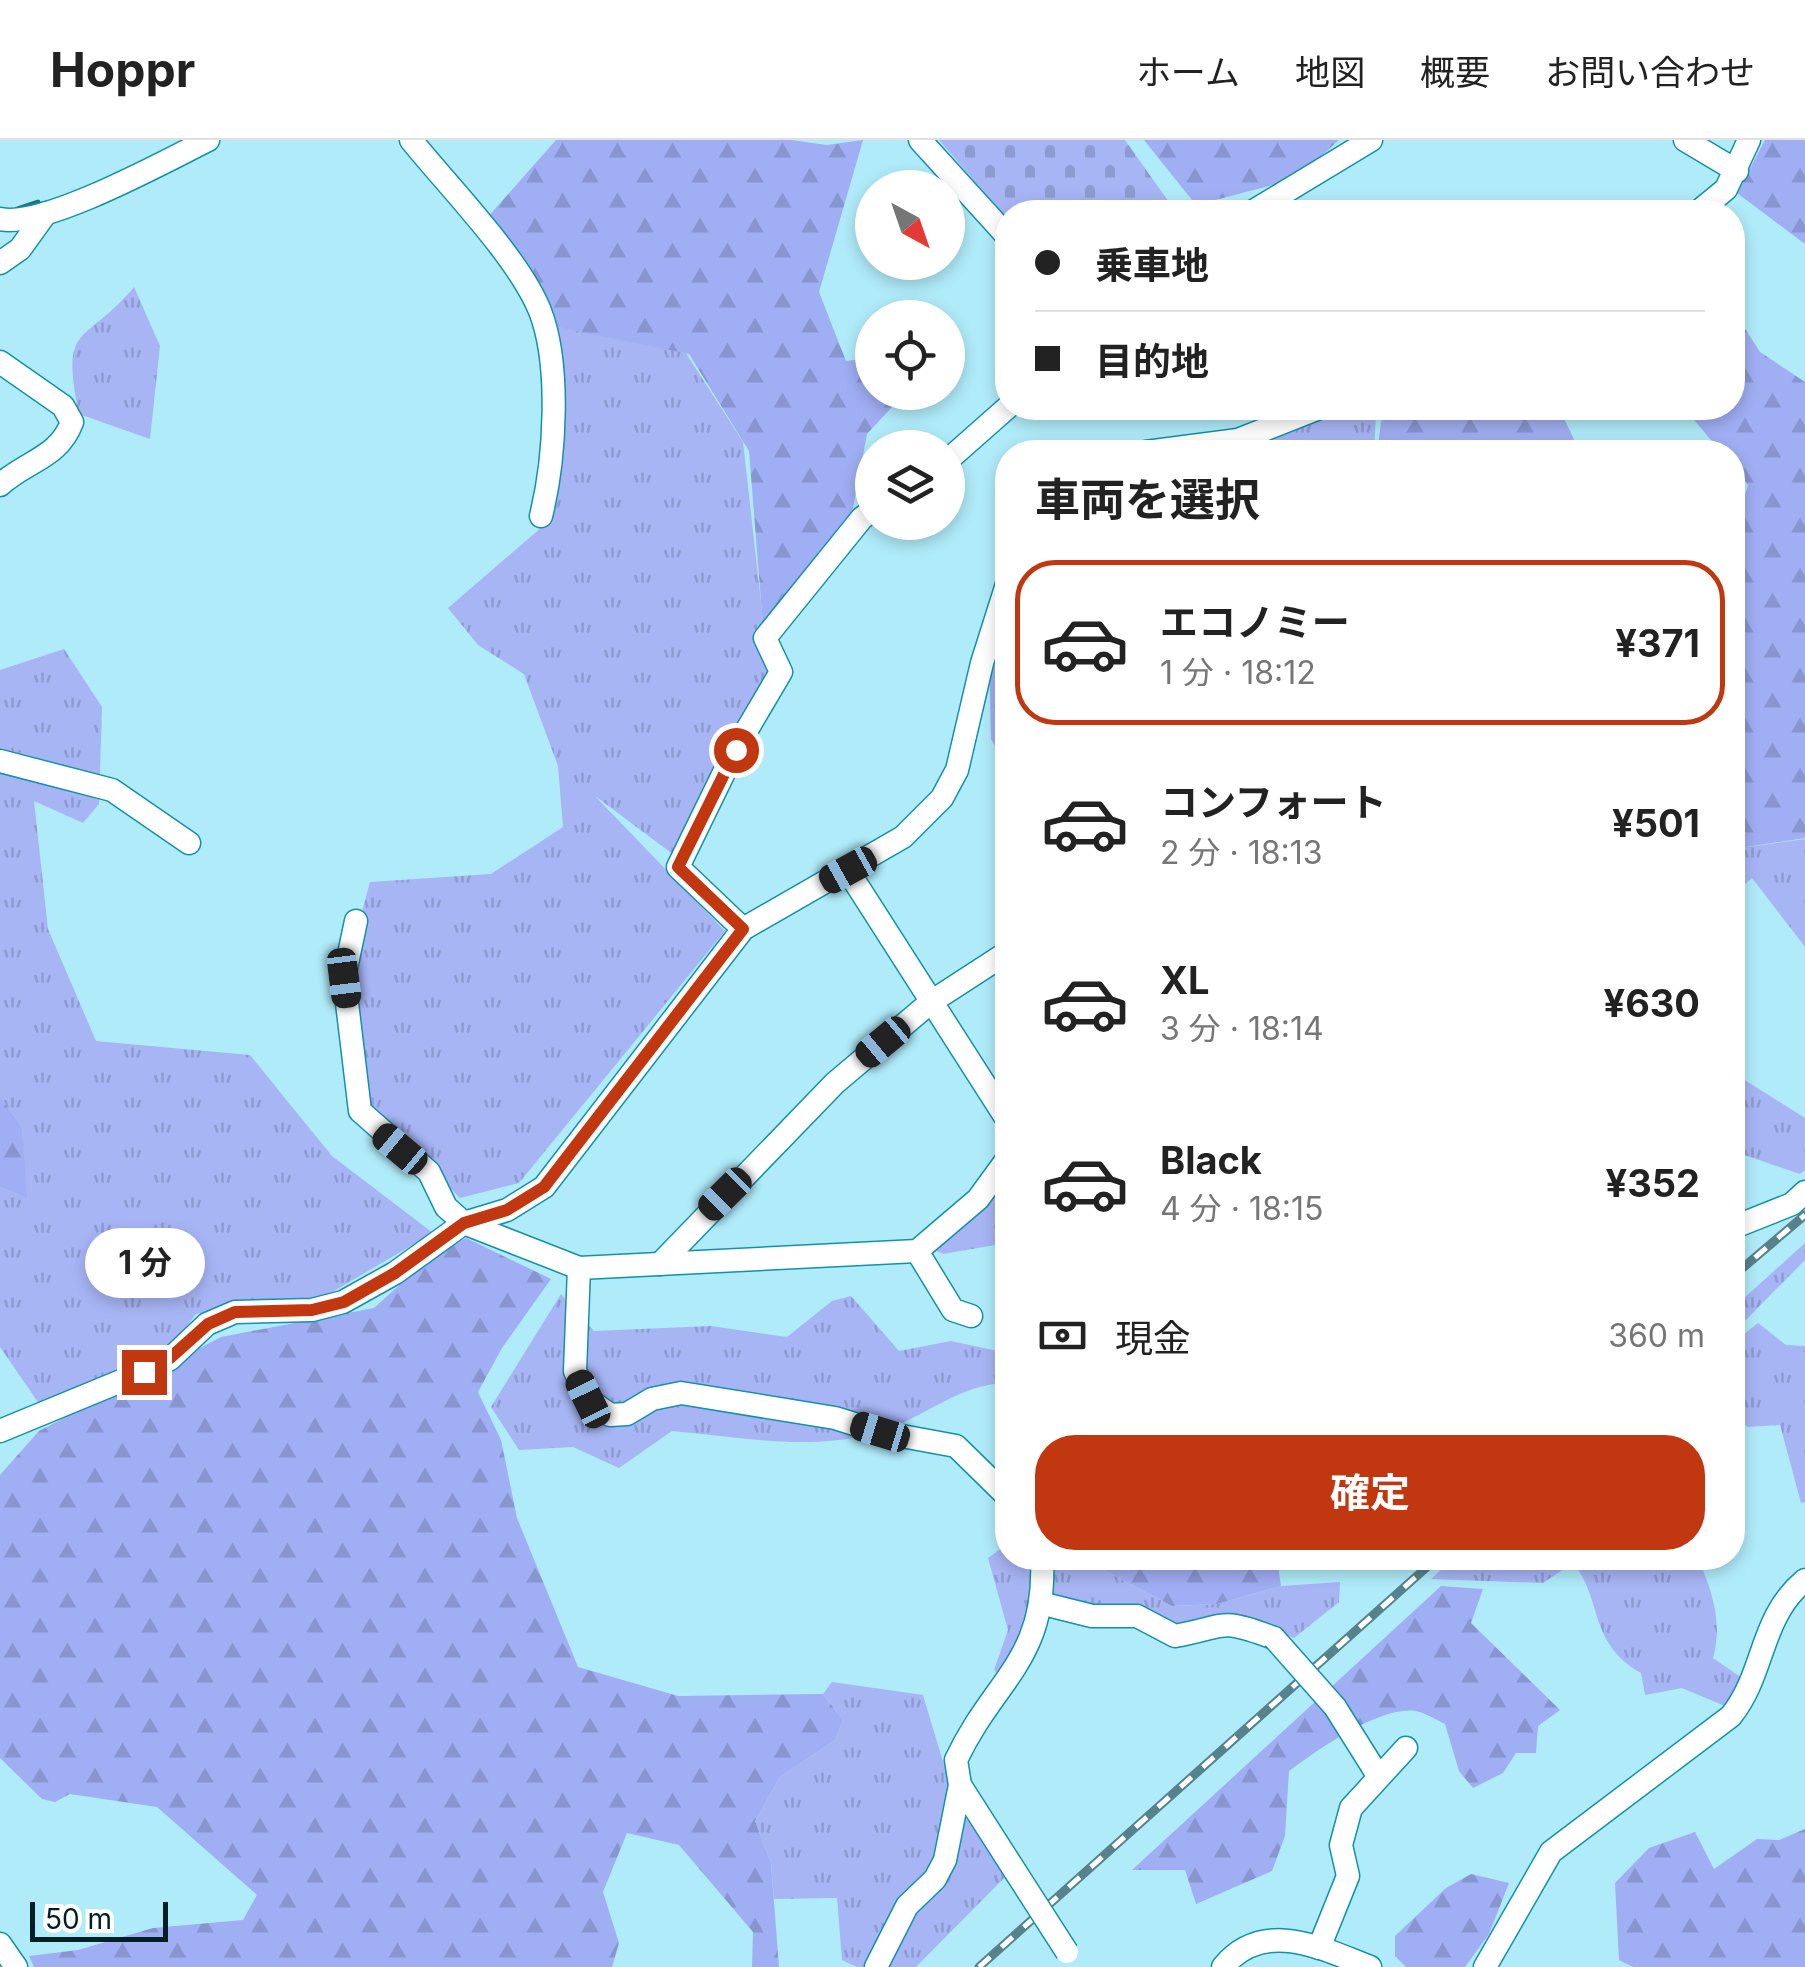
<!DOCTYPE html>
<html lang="ja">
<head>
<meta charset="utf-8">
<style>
	:root { --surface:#fff; --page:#f2f2f2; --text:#222; --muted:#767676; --line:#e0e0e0; --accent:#c03710 }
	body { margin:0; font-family:Inter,"Noto Sans JP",sans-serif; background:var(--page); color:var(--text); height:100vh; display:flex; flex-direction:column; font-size:38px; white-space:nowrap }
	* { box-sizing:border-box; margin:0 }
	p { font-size:32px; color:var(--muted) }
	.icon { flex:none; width:55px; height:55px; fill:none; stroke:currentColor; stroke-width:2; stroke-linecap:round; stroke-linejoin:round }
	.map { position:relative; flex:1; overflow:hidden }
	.side { position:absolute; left:995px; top:300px; width:750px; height:1130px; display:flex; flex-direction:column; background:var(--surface); border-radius:40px; box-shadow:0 5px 15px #0003 }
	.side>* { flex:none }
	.guide { position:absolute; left:995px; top:60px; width:750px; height:220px; border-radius:40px; box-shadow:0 5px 15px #0003; display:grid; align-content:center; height:220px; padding:0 40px; background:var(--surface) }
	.needle { width:65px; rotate:140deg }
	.fabs { position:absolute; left:855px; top:30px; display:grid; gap:20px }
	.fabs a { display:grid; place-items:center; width:110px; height:110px; border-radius:50%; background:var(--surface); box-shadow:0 5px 15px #0003; font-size:50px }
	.scale { position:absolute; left:30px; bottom:25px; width:138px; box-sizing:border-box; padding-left:10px; border:5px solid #001f26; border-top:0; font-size:28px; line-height:35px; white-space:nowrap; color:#001f26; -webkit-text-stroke:8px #fff; paint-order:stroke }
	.end { position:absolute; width:45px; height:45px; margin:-22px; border:12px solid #c03710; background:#fff; box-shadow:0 0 0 5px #fff }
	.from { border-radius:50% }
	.bubble { position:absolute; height:70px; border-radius:35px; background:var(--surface); box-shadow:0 5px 15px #0003; font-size:32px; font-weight:700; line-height:70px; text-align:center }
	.car { position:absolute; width:30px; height:60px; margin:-30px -15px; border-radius:12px; box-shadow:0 0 8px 2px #0007; background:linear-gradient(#222 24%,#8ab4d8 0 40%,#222 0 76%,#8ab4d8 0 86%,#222 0) }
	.guide b { display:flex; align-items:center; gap:35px; height:95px; font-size:38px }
	.guide b+b { border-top:2px solid var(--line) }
	.guide i { width:25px; height:25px; background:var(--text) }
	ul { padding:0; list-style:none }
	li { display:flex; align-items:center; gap:30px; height:165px; margin:0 20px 15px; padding:0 20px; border:5px solid transparent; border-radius:40px }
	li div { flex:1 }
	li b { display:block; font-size:38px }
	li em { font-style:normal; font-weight:700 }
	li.selected { border-color:var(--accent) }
	li>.icon { width:90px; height:90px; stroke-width:1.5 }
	h2 { padding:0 40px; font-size:45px; line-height:120px }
	.pay { display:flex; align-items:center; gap:25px; height:110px; padding:0 40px; font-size:38px }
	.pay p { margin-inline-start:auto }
	.cta { display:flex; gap:20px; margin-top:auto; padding:20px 40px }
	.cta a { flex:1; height:115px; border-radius:40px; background:var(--accent); color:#fff; font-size:40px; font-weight:700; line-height:115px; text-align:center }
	header { display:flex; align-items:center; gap:60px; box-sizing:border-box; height:140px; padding:0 50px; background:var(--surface); border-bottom:2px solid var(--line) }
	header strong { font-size:48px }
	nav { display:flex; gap:55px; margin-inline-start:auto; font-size:35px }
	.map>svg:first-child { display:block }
	.grass { fill:url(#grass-tufts) }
	.forest { fill:url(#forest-firs) }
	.cemetery { fill:url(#cemetery-stones) }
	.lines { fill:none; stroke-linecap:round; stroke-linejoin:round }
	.stream { stroke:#1d7487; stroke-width:5 }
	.street-casing { stroke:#1192aa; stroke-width:25 }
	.street { stroke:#fff; stroke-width:22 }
	.rail-casing { stroke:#55828d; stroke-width:9 }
	.rail { stroke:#fff; stroke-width:5; stroke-dasharray:15; stroke-linecap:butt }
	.street-bridge-casing { stroke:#1192aa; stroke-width:25; stroke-linecap:butt }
	.street-bridge { stroke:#fff; stroke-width:22 }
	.route { stroke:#c03710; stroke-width:12 }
</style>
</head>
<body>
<header>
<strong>Hoppr</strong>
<nav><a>ホーム</a><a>地図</a><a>概要</a><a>お問い合わせ</a></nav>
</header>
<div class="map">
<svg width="1805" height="1827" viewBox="0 0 1805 1827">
	<defs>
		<pattern id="grass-tufts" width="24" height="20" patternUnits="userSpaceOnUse" patternTransform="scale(2.5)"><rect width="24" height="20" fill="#a7b5f5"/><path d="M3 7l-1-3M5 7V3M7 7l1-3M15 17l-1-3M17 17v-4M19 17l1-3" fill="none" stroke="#8e9bd2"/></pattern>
		<pattern id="forest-firs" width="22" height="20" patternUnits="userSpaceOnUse" patternTransform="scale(2.5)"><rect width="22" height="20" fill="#a0aef3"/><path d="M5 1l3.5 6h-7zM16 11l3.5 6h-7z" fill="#8895d0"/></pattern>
		<pattern id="cemetery-stones" width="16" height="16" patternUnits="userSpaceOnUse" patternTransform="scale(2.5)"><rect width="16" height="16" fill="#a7b5f5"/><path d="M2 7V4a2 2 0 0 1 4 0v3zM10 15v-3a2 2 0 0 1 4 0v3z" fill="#8e9bd2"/></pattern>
	</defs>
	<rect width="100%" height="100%" fill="#b0ebfa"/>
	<g class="grass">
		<path d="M134,147L160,206L150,299L79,274C60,180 84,207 134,147Z"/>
		<polygon points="557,187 682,207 743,302 765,498 781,532 674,715 595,656 725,791 519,1043 460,1058 370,969 353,805 370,742 491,734 563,687 558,626 524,534 478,505 448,468 542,387"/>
		<polygon points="1339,268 1376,275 1374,312 1212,312 1262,301"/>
		<polygon points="64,509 102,567 99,664 83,683 34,661 48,789 96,901 250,915 332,1016 433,1093 315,1162 255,1163 196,1174 170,1208 40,1265 0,1207 0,1047 25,1057 22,987 0,956 0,530"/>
		<polygon points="1805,699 1805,807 1752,738 1733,755 1732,709"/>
		<polygon points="1732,932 1805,978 1805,1030 1800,1034 1733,1011"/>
		<polygon points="1007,1034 1007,1103 943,1114 931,1108"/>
		<polygon points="1805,1103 1805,1120 1733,1193 1733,1168"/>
		<path d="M561,1154L594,1191L711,1186L787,1197L832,1161L851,1156L899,1211L951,1201L1007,1213V1243C958,1244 925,1278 879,1292C813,1312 739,1297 672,1291L619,1328L573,1307L519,1310L491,1267Z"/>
		<polygon points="1758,1183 1786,1205 1805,1206 1805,1362 1801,1363 1780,1285 1747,1287 1733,1268 1733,1203"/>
		<polygon points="1007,1404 1008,1418 1081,1418 1172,1466 1217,1464 1281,1446 1340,1442 1339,1462 1294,1498 1237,1475 1176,1487 1102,1473 1037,1454 1003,1538 994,1530 1008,1490 988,1418"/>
		<path d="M1454,1418H1698C1712,1451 1723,1482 1713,1518L1742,1538L1725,1566L1682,1548L1645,1555L1641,1533C1588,1503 1603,1459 1573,1423L1543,1443L1431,1439Z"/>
		<polygon points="832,1542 923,1555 956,1665 1008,1734 916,1827 857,1827 842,1820 837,1758 774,1759 771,1723 755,1681 780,1637 835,1600 843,1580 823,1554"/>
	</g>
	<g class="forest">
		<polygon points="556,0 791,0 827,5 863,0 819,152 846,221 872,218 872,252 905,253 867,294 852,373 763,486 749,311 689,214 557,187 480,86"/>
		<polygon points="1144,0 1339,0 1296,39 1196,65"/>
		<polygon points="1765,0 1805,0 1805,104 1737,53"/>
		<polygon points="1733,170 1760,212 1805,242 1805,698 1733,709 1732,397 1748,345 1733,326 1732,312 1721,312 1684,268 1732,268"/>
		<polygon points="1383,268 1559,268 1580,312 1377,312"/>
		<polygon points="1007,469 1007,627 991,599 989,510"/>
		<polygon points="0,956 22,987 27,1058 0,1047"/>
		<polygon points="466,1098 551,1139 502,1208 478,1252 501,1300 517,1378 578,1527 678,1556 823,1554 843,1580 835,1600 780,1637 755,1681 771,1723 779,1827 752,1827 753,1792 679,1705 627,1693 603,1752 619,1803 612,1827 34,1827 29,1816 78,1810 153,1788 243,1780 257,1755 157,1667 70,1654 55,1662 42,1659 0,1618 0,1335 39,1291 221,1197 374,1168 423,1124"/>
		<polygon points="1081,1418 1277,1418 1281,1446 1217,1464 1172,1466"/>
		<path d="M1441,1446L1483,1449L1471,1483L1560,1570L1538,1586L1536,1613H1516L1503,1633L1473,1648L1459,1631L1445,1584C1437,1580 1425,1573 1416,1571C1379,1566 1318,1610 1289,1631L1285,1696L1272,1731L1196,1764L1185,1730H1132Z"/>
		<polygon points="1805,1689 1805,1827 1633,1827 1619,1820 1615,1743 1649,1708 1695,1692 1714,1729 1757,1699 1779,1700"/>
		<polygon points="1471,1734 1509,1743 1489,1794 1465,1827 1406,1827 1395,1816 1395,1796 1446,1748"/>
	</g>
	<polygon class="cemetery" points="939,0 1125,0 1176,72 1008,72 1007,79"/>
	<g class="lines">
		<polyline class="stream" points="17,69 38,62"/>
		<defs>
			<g id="street">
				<path d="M411,0C448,46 519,118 540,171C561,225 555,320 541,376"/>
				<polyline points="920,0 1008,97"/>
				<polyline points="1685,0 1737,31"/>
				<polyline points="1252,72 1371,0"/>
				<polyline points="1698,72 1726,49 1749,0"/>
				<path d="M0,79C42,89 166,21 208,0"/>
				<polyline points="0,123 20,109 46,73"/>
				<path d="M0,222L63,266L72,282C59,318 26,321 0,345"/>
				<polyline points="1146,312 1238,300 1319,268"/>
				<polyline points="948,320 1008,267"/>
				<polyline points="0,621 112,650 189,703"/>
				<polyline points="848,731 1008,981"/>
				<polyline points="356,781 344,838 360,971 429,1032 446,1067 464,1083 579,1128 917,1111 978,1059 1008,1018"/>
				<polyline points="743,789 678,727 735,610 781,532 765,498 862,378 872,371"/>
				<polyline points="1732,1088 1792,1064 1805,1052"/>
				<polyline points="917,1111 953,1170 971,1176"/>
				<polyline points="660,1124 835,943 931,862 1008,812"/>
				<polyline points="579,1128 575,1231 588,1259 610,1275 627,1274 652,1259 681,1253 835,1278 880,1292 956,1306 1008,1357"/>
				<polyline points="0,1291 143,1232 170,1219 207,1184 235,1172 312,1170 343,1162 395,1133 464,1083 507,1070 544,1047 743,789 903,697 942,658 957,630 982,523 1008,441"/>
				<path d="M1040,1463L1092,1476H1137L1175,1496C1229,1486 1218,1477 1274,1498"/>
				<polyline points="1335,1567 1377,1634"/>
				<path d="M1015,1731L960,1645L956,1620C994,1539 1047,1520 1042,1418"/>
				<polyline points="0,1804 16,1827"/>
				<polyline points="1319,1808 1348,1736 1341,1705 1351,1668 1406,1608"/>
				<polyline points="876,1827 907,1766 935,1739 945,1720 960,1645"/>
				<path d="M1223,1827C1263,1778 1321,1808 1370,1827"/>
				<path d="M1485,1827L1551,1712L1731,1576C1766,1532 1759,1478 1805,1440"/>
			</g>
		</defs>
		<use href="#street" class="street-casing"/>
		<use href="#street" class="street"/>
		<defs>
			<g id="rail">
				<polyline points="1732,1137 1805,1075"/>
				<polyline points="979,1827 1437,1418"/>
			</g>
		</defs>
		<use href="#rail" class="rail-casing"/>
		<use href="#rail" class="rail"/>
		<defs>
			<g id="street-bridge">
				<polyline points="1274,1498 1335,1567"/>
				<polyline points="1015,1731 1067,1812"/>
			</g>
		</defs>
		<use href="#street-bridge" class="street-bridge-casing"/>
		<use href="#street-bridge" class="street-bridge"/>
	</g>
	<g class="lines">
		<polyline class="route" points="144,1232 170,1218 208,1184 235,1172 312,1170 344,1162 395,1133 464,1083 507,1070 544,1047 743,789 678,727 736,610"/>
	</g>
</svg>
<div class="fabs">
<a><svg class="needle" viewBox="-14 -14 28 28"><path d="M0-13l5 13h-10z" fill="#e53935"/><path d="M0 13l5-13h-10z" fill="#767676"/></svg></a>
<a><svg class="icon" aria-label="locate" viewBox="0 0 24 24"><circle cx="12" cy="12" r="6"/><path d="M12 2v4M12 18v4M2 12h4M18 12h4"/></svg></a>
<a><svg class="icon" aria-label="layers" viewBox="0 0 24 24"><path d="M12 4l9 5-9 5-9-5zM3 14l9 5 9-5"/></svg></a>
</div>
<div class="scale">50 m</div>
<i class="end from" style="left:736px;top:610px"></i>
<i class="end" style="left:144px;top:1232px"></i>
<div class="bubble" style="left:85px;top:1088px;width:120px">1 分</div>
<i class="car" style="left:848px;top:730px;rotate:241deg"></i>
<i class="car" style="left:344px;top:838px;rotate:173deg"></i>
<i class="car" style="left:883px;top:902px;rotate:230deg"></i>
<i class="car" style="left:400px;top:1009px;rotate:310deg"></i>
<i class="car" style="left:725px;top:1054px;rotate:225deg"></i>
<i class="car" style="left:588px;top:1259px;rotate:334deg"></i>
<i class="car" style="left:880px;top:1292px;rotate:287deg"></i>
<div class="guide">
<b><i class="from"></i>乗車地</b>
<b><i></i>目的地</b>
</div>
<section class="side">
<h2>車両を選択</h2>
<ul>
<li class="selected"><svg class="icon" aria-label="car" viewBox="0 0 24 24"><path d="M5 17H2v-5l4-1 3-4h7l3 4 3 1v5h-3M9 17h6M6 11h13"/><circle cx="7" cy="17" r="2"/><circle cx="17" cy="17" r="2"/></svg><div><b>エコノミー</b><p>1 分 · 18:12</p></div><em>¥371</em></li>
<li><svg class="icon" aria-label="car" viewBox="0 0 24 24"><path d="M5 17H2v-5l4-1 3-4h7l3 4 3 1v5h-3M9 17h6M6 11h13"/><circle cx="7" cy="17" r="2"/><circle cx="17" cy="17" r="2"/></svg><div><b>コンフォート</b><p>2 分 · 18:13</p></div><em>¥501</em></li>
<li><svg class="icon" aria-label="car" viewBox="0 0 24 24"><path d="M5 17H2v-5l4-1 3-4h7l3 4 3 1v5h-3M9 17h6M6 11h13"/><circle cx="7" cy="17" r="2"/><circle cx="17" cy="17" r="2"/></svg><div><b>XL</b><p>3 分 · 18:14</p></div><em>¥630</em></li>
<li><svg class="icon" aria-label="car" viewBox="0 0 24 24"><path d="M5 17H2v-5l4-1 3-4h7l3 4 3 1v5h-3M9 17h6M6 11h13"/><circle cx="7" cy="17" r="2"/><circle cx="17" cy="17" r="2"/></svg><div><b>Black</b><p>4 分 · 18:15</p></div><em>¥352</em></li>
</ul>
<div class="pay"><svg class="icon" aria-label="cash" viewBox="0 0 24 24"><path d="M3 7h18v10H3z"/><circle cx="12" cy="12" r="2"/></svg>現金<p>360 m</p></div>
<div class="cta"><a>確定</a></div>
</section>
</div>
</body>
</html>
